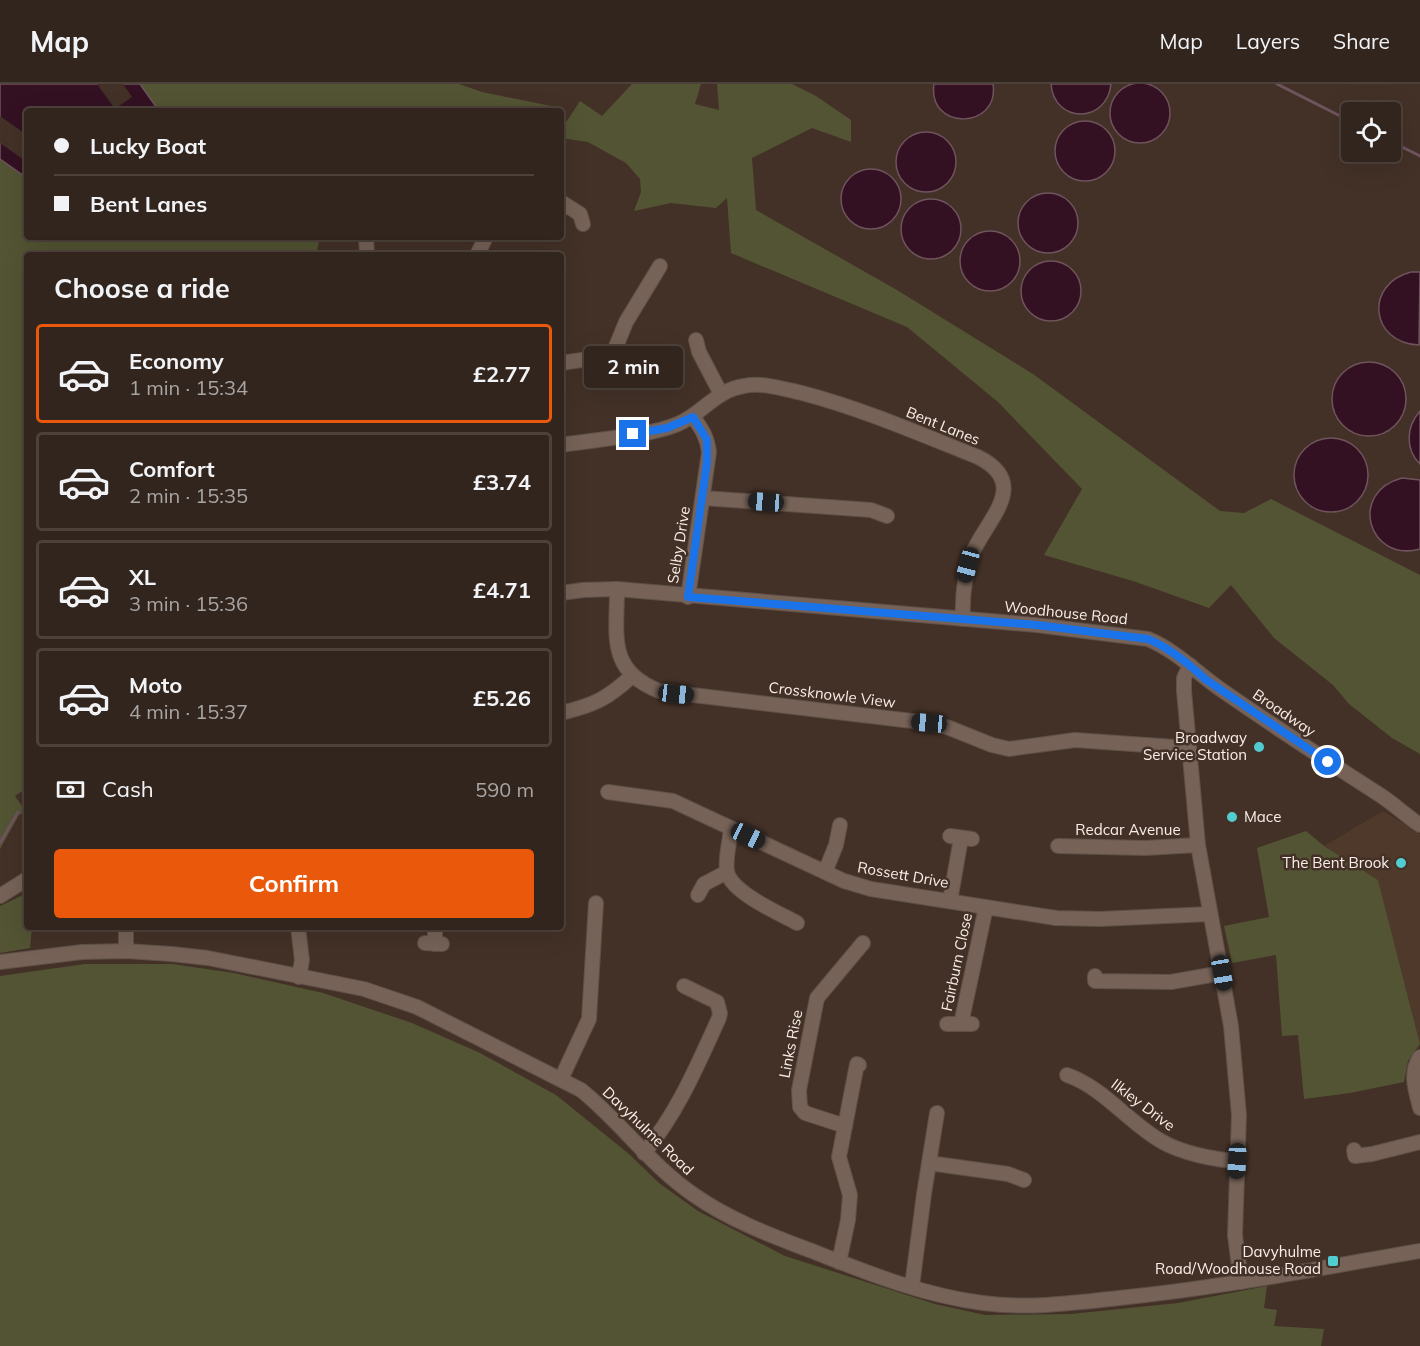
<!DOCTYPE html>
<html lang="en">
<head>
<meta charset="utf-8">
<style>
	:root { --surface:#32251d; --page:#3d312a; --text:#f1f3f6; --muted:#a8a5a4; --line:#4d423b; --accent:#ea580c }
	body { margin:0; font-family:Mulish,sans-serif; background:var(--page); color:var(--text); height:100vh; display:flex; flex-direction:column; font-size:22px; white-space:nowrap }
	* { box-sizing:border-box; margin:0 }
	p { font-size:20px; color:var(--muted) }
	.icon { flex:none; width:33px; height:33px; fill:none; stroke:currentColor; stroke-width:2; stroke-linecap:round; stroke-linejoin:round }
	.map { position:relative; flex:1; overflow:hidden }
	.side { position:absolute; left:24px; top:168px; width:540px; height:678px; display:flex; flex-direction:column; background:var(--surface); border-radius:6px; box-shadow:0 6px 24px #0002,0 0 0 2px var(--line) }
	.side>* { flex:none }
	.top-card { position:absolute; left:24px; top:24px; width:540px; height:132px; border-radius:6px; box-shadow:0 6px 24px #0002,0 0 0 2px var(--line); display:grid; align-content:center; height:132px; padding:0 30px; background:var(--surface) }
	.tools { position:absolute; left:1341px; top:18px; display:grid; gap:12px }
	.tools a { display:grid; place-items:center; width:60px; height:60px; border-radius:6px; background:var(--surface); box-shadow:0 6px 24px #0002,0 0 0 2px var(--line); font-size:30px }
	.end { position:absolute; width:27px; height:27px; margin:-14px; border:8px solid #1a73e8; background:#fff; box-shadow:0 0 0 3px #fff }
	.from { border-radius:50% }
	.bubble { position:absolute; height:42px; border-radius:6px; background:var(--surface); box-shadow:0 6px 24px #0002,0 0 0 2px var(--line); font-size:20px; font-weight:700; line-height:42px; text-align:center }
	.car { position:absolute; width:18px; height:36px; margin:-18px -9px; border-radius:8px; box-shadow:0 0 4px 2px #0007; background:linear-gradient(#222 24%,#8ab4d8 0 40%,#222 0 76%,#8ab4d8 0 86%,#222 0) }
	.top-card b { display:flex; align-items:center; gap:21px; height:57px; font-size:22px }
	.top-card b+b { border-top:2px solid var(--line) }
	.top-card i { width:15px; height:15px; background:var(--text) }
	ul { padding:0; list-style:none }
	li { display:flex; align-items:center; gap:18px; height:99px; margin:0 12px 9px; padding:0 18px; border:3px solid var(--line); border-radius:6px }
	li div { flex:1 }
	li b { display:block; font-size:22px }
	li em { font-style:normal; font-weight:700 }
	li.selected { border-color:var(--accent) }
	li>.icon { width:54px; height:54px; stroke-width:1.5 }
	h2 { padding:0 30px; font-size:27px; line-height:72px }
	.pay { display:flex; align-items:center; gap:15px; height:66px; padding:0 30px; font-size:22px }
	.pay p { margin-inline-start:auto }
	.button { display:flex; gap:12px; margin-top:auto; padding:12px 30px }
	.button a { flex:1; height:69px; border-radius:6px; background:var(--accent); color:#fff; font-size:24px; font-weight:700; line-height:69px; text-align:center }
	header { display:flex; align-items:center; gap:36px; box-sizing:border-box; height:84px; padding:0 30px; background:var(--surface); border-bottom:2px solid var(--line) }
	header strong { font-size:28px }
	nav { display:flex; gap:33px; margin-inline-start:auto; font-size:21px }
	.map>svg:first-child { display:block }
	.built { fill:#4f392b }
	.green { fill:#535433 }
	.water { fill:#312; stroke:#6f535d; stroke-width:1.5 }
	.pier { fill:#433127 }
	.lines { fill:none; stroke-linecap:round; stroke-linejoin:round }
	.stream { stroke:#6f535d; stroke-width:3 }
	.minor-casing { stroke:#5f5048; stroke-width:16 }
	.minor { stroke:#766257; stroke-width:14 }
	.route { stroke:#1a73e8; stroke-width:8 }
	.poi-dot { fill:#51ccd1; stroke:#433127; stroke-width:2 }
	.labels { text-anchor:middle; stroke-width:5; stroke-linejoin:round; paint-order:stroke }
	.street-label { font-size:15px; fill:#faeee8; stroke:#433127 }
	.poi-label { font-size:15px; fill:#faeee8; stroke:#433127; text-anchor:end }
</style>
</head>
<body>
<header>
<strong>Map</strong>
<nav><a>Map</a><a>Layers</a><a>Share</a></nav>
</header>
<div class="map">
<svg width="1420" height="1262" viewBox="0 0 1420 1262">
	<rect width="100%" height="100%" fill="#433127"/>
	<polygon class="built" points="1383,727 1420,750 1420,960 1378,796 1324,762"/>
	<g class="green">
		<polygon points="140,0 459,0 482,8 561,24 558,27 159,27"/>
		<polygon points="632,0 701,0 695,20 719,26 717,0 792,0 816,12 851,36 851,58 812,44 752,74 756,126 897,206 1033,290 1220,427 1244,429 1271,415 1420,491 1420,670 1392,654 1349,620 1333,601 1274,554 1231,501 1209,524 1136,498 1044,471 1082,405 998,318 907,243 731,169 727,114 716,124 671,119 634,127 641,108 640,95 626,79 588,58 561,54 561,46 580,17 602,32"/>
		<polygon points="0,75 27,94 27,153 320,153 316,171 27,171 27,704 15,712 26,728 19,731 0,765"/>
		<polygon points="1306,747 1324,762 1378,796 1420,960 1408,977 1404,998 1350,1009 1304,1015 1298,951 1282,952 1276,871 1232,879 1224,842 1269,833 1257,764"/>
		<polygon points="27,809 27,843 32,843 30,864 0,869 0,822"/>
		<polygon points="85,880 172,880 234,889 323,909 412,939 480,969 556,1011 629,1070 659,1099 698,1127 785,1172 935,1220 985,1231 1071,1230 1178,1219 1267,1202 1264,1224 1277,1226 1274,1242 1324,1245 1321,1262 0,1262 0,892"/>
	</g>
	<g class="water">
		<circle cx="1140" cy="29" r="30"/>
		<polygon points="0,0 140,0 159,27 27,27 27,94 0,75"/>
		<path d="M934,0H993C1000,46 927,47 934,0Z"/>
		<path d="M1051,0H1111C1107,40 1054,40 1051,0Z"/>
		<circle cx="1085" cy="67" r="30"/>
		<circle cx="926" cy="78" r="30"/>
		<circle cx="871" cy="115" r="30"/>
		<circle cx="1048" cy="139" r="30"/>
		<circle cx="931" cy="145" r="30"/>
		<circle cx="990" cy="177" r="30"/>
		<circle cx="1051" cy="207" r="30"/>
		<path d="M1411,188H1420L1419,261C1370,259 1364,200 1411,188Z"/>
		<circle cx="1369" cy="315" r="37"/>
		<path d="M1420,327V380C1405,365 1406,343 1420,327Z"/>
		<circle cx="1331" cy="391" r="37"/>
		<path d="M1402,394L1420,396V465C1368,479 1348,408 1402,394Z"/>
	</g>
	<g class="pier">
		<polygon points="97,0 123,0 132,13 115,25"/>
		<polygon points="0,32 27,51 27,78 0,59"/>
	</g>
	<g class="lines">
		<g class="stream">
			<polyline points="1277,0 1352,38"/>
			<polyline points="1390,57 1420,72"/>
			<polyline points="0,759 18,728"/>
		</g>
		<defs>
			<g id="minor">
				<polyline points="561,118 580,130 583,140"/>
				<polyline points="366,153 367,171"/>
				<polyline points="477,171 486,153"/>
				<polyline points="696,256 699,268 721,310"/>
				<polyline points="561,279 602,273 613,270 626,238 660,182"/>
				<path d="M561,361C596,355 646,353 678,340C702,330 716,306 744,302C763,298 783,305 802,309C863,325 920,350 978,373C1032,400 986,436 972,470C964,492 962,512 963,535"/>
				<polyline points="703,414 871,426 887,432"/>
				<path d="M617,505C617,552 607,586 659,607L929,639L947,643L992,661L1009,665L1075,656L1189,664"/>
				<path d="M561,509L583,506L617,505L1037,541L1148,555C1177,567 1198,590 1223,607C1275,643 1327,677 1380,711C1394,720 1406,732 1420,741"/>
				<path d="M688,513L709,368C707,353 702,345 693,333"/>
				<polyline points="1190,581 1184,594 1184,607 1198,761 1231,942 1239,1031 1235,1151 1241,1198"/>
				<path d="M561,629C594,621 607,615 632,592"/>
				<polyline points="608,708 673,717 844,797 871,805 1056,834 1100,835 1210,830"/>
				<path d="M731,744C730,758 725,773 727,787C730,808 779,829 797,839"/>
				<polyline points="950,752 972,755"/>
				<polyline points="1058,762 1145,764 1198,761"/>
				<polyline points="825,788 836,761 840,741"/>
				<polyline points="698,811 704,800 727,788"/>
				<polyline points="0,812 27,795"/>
				<polyline points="950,817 961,754"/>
				<polyline points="126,843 126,867"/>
				<polyline points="298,843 302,876 299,893"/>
				<polyline points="425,859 442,860"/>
				<polyline points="435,860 435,843"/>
				<path d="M0,878L82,868L126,867L172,870L208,874L364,905L417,923L581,1006C621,1038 651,1082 694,1111C731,1137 775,1153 817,1169C870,1190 926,1212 983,1219C1028,1225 1074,1219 1119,1214C1220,1204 1320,1184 1420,1167"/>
				<polyline points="1095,892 1095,897 1171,898 1222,889"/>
				<polyline points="947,940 972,940"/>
				<polyline points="961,940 986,823"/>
				<path d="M1420,973C1409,989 1416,1007 1420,1024"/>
				<path d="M1067,991C1104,1004 1128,1038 1161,1057C1181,1069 1215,1076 1237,1077"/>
				<polyline points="561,995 589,935 596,819"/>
				<polyline points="845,1042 805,1029 800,1023 799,1006 817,914 863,859"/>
				<polyline points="1354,1066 1355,1072 1372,1070 1420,1058"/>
				<path d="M644,1069C678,1028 697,982 719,934L720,929L717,918L684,902"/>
				<polyline points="929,1079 1008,1090 1024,1096"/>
				<polyline points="839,1178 848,1136 850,1111 839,1073 857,980 859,981"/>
				<polyline points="912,1202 924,1110 937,1029"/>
			</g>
		</defs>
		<use href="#minor" class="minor-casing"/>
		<use href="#minor" class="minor"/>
	</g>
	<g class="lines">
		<path class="route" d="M633,350L667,344L693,333L707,356V378L688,513L1037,541L1148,555C1170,564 1188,579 1205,595L1328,678"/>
	</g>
	<g class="poi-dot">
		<circle cx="1259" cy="663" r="6"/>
		<circle cx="1232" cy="733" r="6"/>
		<circle cx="1401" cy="779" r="6"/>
		<rect x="1327" y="1171" width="12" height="12" rx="3"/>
	</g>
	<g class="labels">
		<g class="street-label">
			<text transform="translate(943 342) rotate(22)" y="5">Bent Lanes</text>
			<text transform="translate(679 461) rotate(-81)" y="5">Selby Drive</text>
			<text transform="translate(1066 529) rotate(6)" y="5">Woodhouse Road</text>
			<text transform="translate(832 611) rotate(7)" y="5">Crossknowle View</text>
			<text transform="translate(1284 629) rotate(34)" y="5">Broadway</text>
			<text x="1128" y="751">Redcar Avenue</text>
			<text transform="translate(903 791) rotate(10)" y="5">Rossett Drive</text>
			<text transform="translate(957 878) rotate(-78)" y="5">Fairburn Close</text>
			<text transform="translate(791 960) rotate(-79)" y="5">Links Rise</text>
			<text transform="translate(1143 1021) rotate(37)" y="5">Ilkley Drive</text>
			<text transform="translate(648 1047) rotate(44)" y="5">Davyhulme Road</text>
		</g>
		<g class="poi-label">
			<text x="1247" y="659">Broadway<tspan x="1247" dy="17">Service Station</tspan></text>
			<text x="1244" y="738" text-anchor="start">Mace</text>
			<text x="1389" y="784">The Bent Brook</text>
			<text x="1321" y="1173">Davyhulme<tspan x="1321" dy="17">Road/Woodhouse Road</tspan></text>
		</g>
	</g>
</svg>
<div class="tools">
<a><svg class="icon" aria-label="locate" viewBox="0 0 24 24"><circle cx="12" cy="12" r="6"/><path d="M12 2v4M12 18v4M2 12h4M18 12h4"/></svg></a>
</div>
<i class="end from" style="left:1328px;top:678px"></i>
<i class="end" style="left:633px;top:350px"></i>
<div class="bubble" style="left:584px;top:262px;width:99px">2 min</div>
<i class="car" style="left:766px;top:418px;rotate:274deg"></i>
<i class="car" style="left:968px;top:481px;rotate:195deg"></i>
<i class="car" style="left:676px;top:610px;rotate:96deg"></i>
<i class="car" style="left:929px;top:639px;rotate:275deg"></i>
<i class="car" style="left:748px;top:752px;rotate:115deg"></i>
<i class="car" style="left:1222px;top:889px;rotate:170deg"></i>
<i class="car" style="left:1237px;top:1077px;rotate:183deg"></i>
<div class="top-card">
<b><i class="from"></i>Lucky Boat</b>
<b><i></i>Bent Lanes</b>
</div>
<section class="side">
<h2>Choose a ride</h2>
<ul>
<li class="selected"><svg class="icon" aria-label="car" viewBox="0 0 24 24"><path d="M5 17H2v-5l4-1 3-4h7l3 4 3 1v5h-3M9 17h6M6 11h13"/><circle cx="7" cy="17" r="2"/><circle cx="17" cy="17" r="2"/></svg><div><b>Economy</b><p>1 min · 15:34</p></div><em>£2.77</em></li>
<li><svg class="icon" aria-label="car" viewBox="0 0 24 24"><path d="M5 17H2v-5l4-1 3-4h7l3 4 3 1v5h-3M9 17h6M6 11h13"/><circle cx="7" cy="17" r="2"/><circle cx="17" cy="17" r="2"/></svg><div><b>Comfort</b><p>2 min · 15:35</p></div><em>£3.74</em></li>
<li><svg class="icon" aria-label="car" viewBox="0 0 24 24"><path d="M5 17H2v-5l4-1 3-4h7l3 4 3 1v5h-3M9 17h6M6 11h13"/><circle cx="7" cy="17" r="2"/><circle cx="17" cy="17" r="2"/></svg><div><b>XL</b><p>3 min · 15:36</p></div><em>£4.71</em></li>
<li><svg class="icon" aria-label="car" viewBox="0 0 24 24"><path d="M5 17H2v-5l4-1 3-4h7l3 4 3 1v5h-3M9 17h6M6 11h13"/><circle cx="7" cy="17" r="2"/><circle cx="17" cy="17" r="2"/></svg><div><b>Moto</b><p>4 min · 15:37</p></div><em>£5.26</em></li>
</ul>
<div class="pay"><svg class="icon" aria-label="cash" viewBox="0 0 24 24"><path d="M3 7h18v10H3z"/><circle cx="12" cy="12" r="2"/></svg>Cash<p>590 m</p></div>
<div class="button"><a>Confirm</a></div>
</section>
</div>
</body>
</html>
